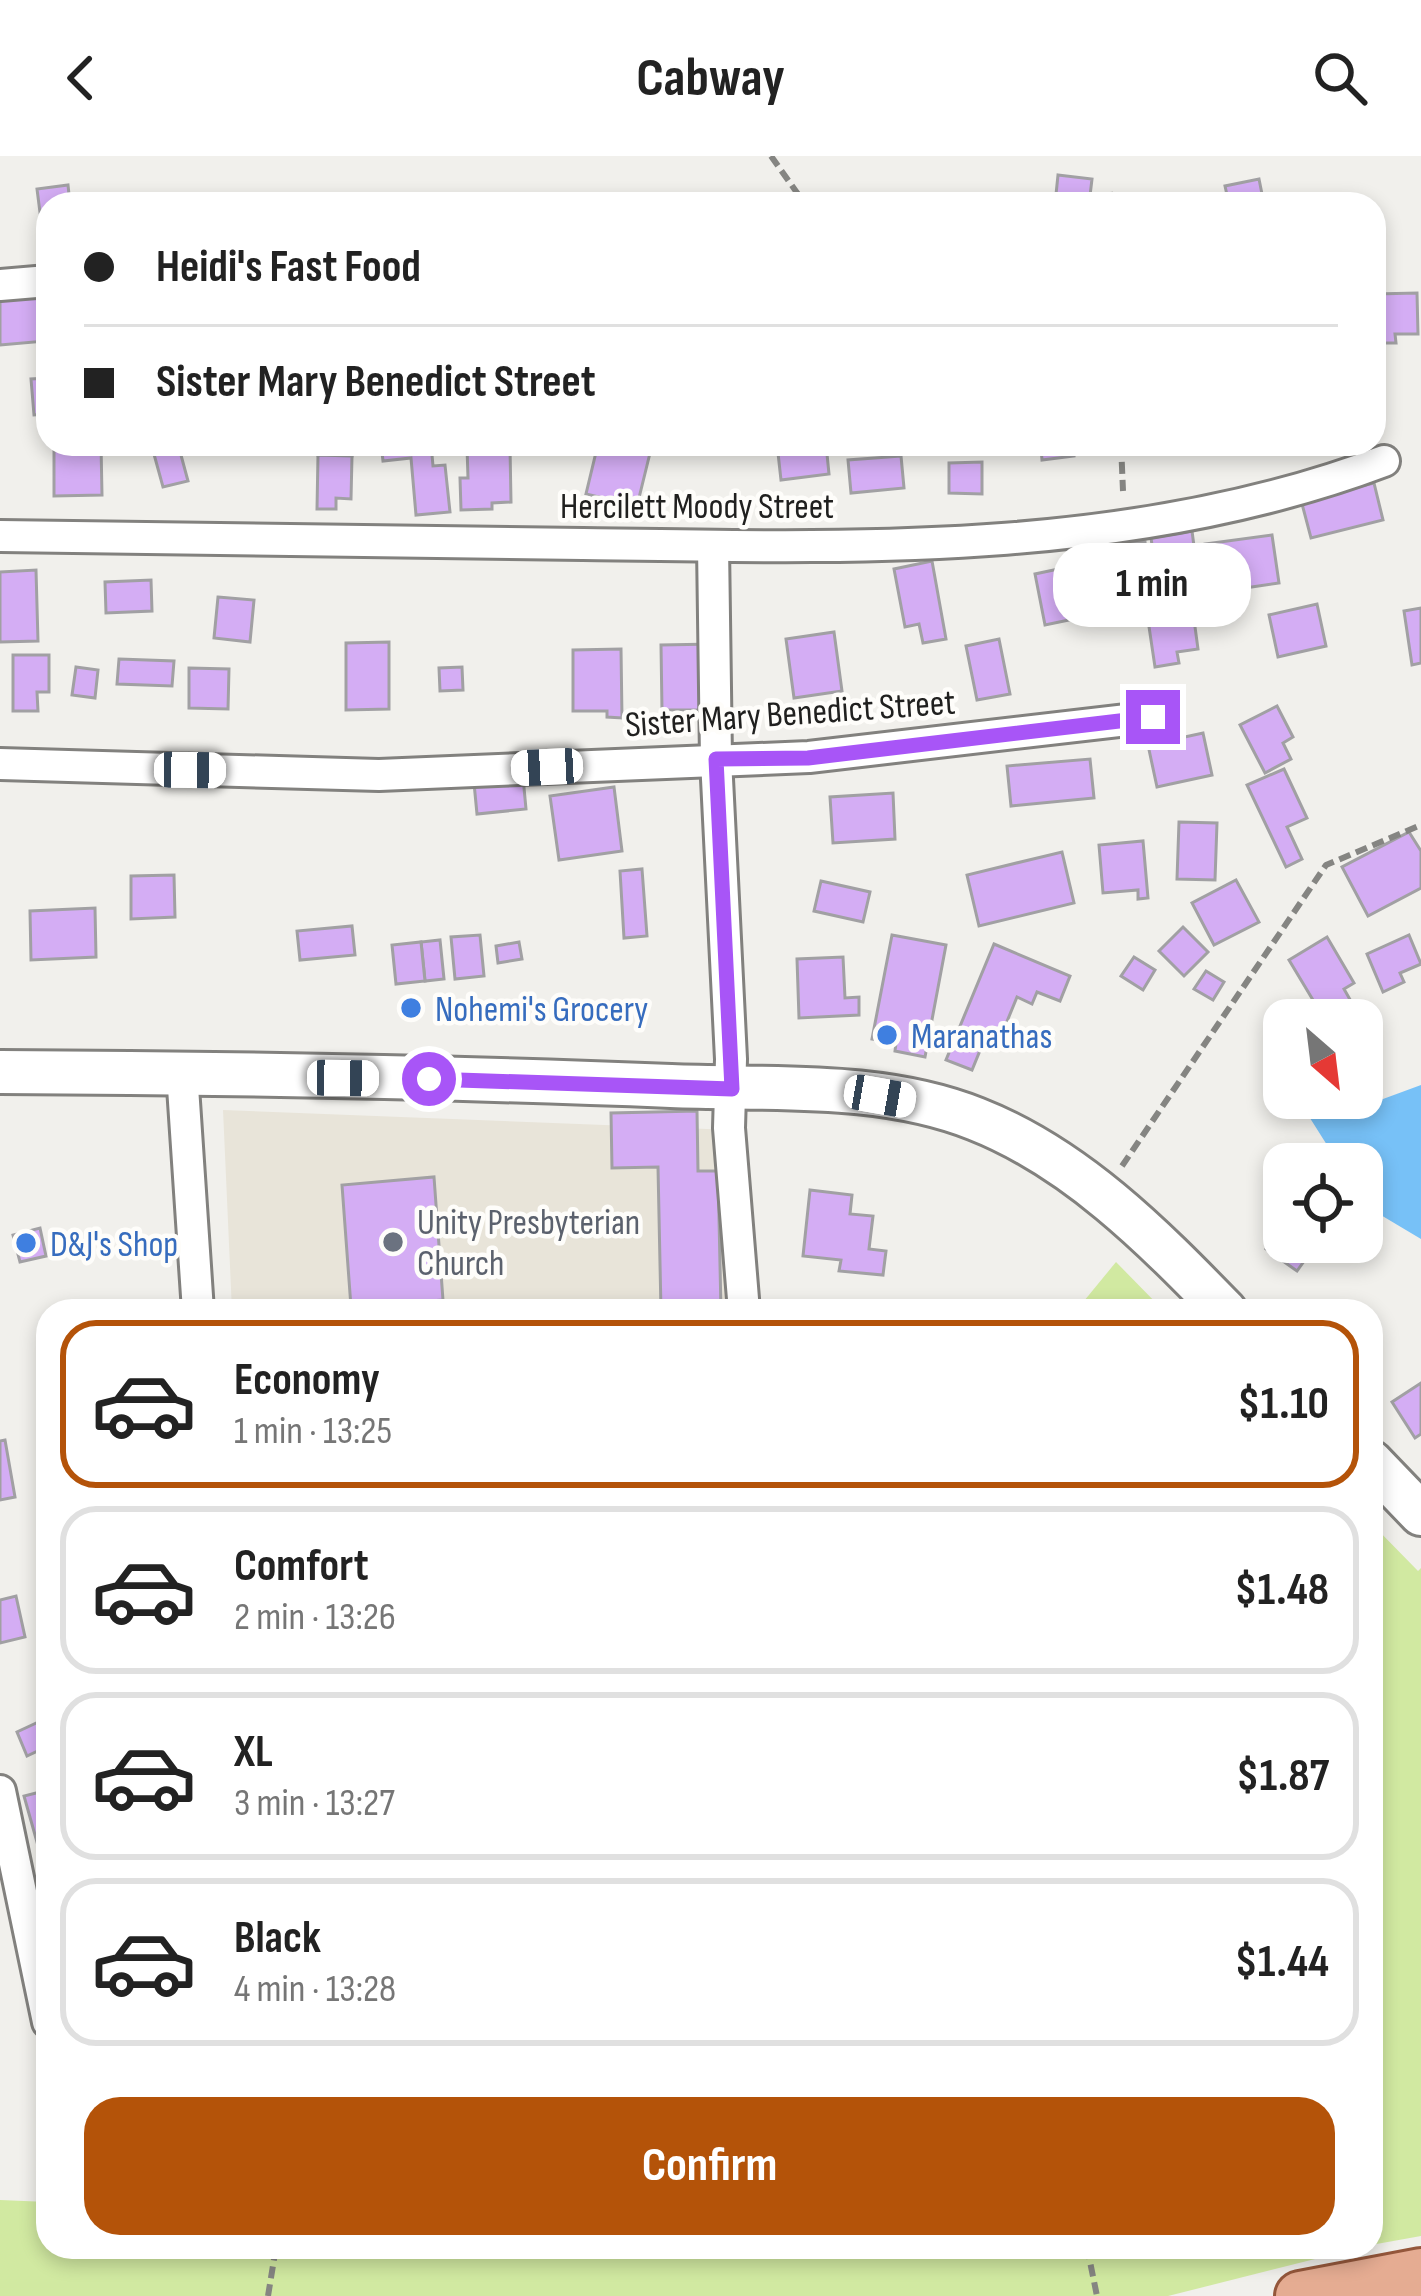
<!DOCTYPE html>
<html lang="en">
<head>
<meta charset="utf-8">
<style>
	:root { --surface:#fff; --page:#f6f6f6; --text:#222; --muted:#767676; --line:#e0e0e0; --accent:#b45309 }
	body { margin:0; font-family:"Sofia Sans Condensed",sans-serif; background:var(--page); color:var(--text); height:100vh; display:flex; flex-direction:column; font-size:45px; white-space:nowrap }
	* { box-sizing:border-box; margin:0 }
	p { font-size:39px; color:var(--muted) }
	.icon { flex:none; width:66px; height:66px; fill:none; stroke:currentColor; stroke-width:2; stroke-linecap:round; stroke-linejoin:round }
	.map { position:relative; flex:1; overflow:hidden }
	.side { position:absolute; left:36px; top:1143px; width:1347px; height:960px; display:flex; flex-direction:column; background:var(--surface); border-radius:36px; box-shadow:0 6px 18px #0003 }
	.side>* { flex:none }
	.banner { position:absolute; left:36px; top:36px; width:1350px; height:264px; border-radius:36px; box-shadow:0 6px 18px #0003; display:grid; align-content:center; height:264px; padding:0 48px; background:var(--surface) }
	.needle { width:78px; rotate:152deg }
	.controls { position:absolute; left:1263px; top:843px; display:grid; gap:24px }
	.controls a { display:grid; place-items:center; width:120px; height:120px; border-radius:24px; background:var(--surface); box-shadow:0 6px 18px #0003; font-size:60px }
	.end { position:absolute; width:54px; height:54px; margin:-27px; border:15px solid #a855f7; background:#fff; box-shadow:0 0 0 6px #fff }
	.from { border-radius:50% }
	.bubble { position:absolute; height:84px; border-radius:36px; background:var(--surface); box-shadow:0 6px 18px #0003; font-size:39px; font-weight:700; line-height:84px; text-align:center }
	.car { position:absolute; width:36px; height:72px; margin:-36px -18px; border-radius:15px; box-shadow:0 0 9px 3px #0007; background:linear-gradient(#fff 24%,#345 0 40%,#fff 0 76%,#345 0 86%,#fff 0) }
	.banner b { display:flex; align-items:center; gap:42px; height:114px; font-size:45px }
	.banner b+b { border-top:3px solid var(--line) }
	.banner i { width:30px; height:30px; background:var(--text) }
	ul { padding:21px 0 0; list-style:none }
	li { display:flex; align-items:center; gap:36px; height:168px; margin:0 24px 18px; padding:0 24px; border:6px solid var(--line); border-radius:36px }
	li div { flex:1 }
	li b { display:block; font-size:45px }
	li em { font-style:normal; font-weight:700 }
	li.selected { border-color:var(--accent) }
	li>.icon { width:108px; height:108px; stroke-width:1.5 }
	.primary-button { display:flex; gap:24px; margin-top:auto; padding:24px 48px }
	.primary-button a { flex:1; height:138px; border-radius:36px; background:var(--accent); color:#fff; font-size:48px; font-weight:700; line-height:138px; text-align:center }
	header { display:flex; justify-content:space-between; align-items:center; height:156px; padding:0 48px; background:var(--surface); font-size:54px; font-weight:700 }
	.map>svg:first-child { display:block }
	.built { fill:#e8e4d9 }
	.green { fill:#d1e9a1 }
	.water { fill:#77c1f7 }
	.building { fill:#d4adf4; stroke:#a1a0a3; stroke-width:3 }
	.lines { fill:none; stroke-linecap:round; stroke-linejoin:round }
	.street-casing { stroke:#82817e; stroke-width:36 }
	.secondary-casing { stroke:#82817e; stroke-width:48 }
	.primary-casing { stroke:#94573b; stroke-width:54 }
	.path { stroke:#858582; stroke-width:6; stroke-dasharray:12 6; stroke-linecap:butt }
	.street { stroke:#fff; stroke-width:30 }
	.secondary { stroke:#fff; stroke-width:42 }
	.primary { stroke:#e5ac92; stroke-width:48 }
	.route { stroke:#a855f7; stroke-width:15 }
	.shop-dot { fill:#3f7fe0; stroke:#fefdfa; stroke-width:4.5 }
	.worship-dot { fill:#6b7280; stroke:#fefdfa; stroke-width:4.5 }
	.labels { text-anchor:middle; stroke-width:9; stroke-linejoin:round; paint-order:stroke }
	.street-label { font-size:36px; fill:#20201f; stroke:#fefdfa }
	.shop-label { font-size:36px; fill:#366cbe; stroke:#fefdfa; text-anchor:start }
	.worship-label { font-size:36px; fill:#5b616d; stroke:#fefdfa; text-anchor:start }
</style>
</head>
<body>
<header><svg class="icon" aria-label="back" viewBox="0 0 24 24"><path d="M15 5l-7 7 7 7"/></svg>Cabway<svg class="icon" aria-label="search" viewBox="0 0 24 24"><circle cx="10" cy="10" r="6"/><path d="M15 15l6 6"/></svg></header>
<div class="map">
<svg width="1421" height="2140" viewBox="0 0 1421 2140">
	<rect width="100%" height="100%" fill="#f1f0ec"/>
	<polygon class="built" points="223,954 733,974 737,1155 232,1155"/>
	<g class="green">
		<polygon points="1116,1106 1164,1155 1091,1155 1084,1145"/>
		<polygon points="1371,1367 1418,1415 1421,1412 1421,2080 1371,2089"/>
		<polygon points="0,2044 48,2046 48,2091 1363,2091 1168,2140 0,2140"/>
	</g>
	<polygon class="water" points="1421,929 1421,1083 1369,1052 1362,1041 1362,1008 1339,1008 1303,951 1319,942 1383,943"/>
	<g class="building">
		<polygon points="1058,19 1092,23 1089,48 1055,48"/>
		<polygon points="1259,23 1264,48 1229,48 1225,30"/>
		<polygon points="68,29 70,48 48,48 48,79 43,80 37,33"/>
		<polygon points="42,135 46,185 0,189 0,138"/>
		<polygon points="1417,137 1418,178 1395,178 1396,187 1376,187 1375,138"/>
		<polygon points="48,222 48,258 34,259 31,223"/>
		<polygon points="54,288 101,288 102,339 54,340"/>
		<polygon points="163,288 178,288 188,325 163,331 152,291"/>
		<polygon points="318,288 353,288 352,300 318,299"/>
		<polygon points="381,288 431,288 433,310 445,309 450,356 416,359 411,302 383,305"/>
		<polygon points="598,288 650,297 637,350 586,338"/>
		<polygon points="777,288 826,288 829,318 781,324"/>
		<polygon points="1017,288 1073,288 1074,300 1042,304 1041,292 1017,295"/>
		<polygon points="467,291 510,291 511,346 492,347 492,353 461,354 460,322 468,322"/>
		<polygon points="318,299 352,300 351,343 336,342 336,353 317,353"/>
		<polygon points="901,300 904,332 851,337 848,304"/>
		<polygon points="982,306 982,338 949,337 949,307"/>
		<polygon points="1374,327 1383,364 1311,382 1301,344"/>
		<polygon points="1192,375 1197,413 1185,414 1190,447 1161,451 1151,382"/>
		<polygon points="1272,379 1279,427 1211,437 1205,388"/>
		<polygon points="1145,386 1152,453 1122,457 1113,389"/>
		<polygon points="932,405 946,483 923,487 919,468 905,471 894,413"/>
		<polygon points="1077,409 1088,460 1045,469 1035,418"/>
		<polygon points="36,414 38,485 0,486 0,416"/>
		<polygon points="151,424 152,455 106,457 105,426"/>
		<polygon points="218,441 254,444 250,486 214,482"/>
		<polygon points="1317,448 1326,490 1278,501 1269,459"/>
		<polygon points="1421,452 1421,507 1412,509 1404,455"/>
		<polygon points="1193,456 1198,493 1177,496 1179,507 1155,511 1148,464"/>
		<polygon points="834,476 842,535 794,542 786,483"/>
		<polygon points="999,483 1010,538 977,544 966,490"/>
		<polygon points="389,486 389,553 346,554 346,487"/>
		<polygon points="713,488 714,554 662,554 661,489"/>
		<polygon points="621,493 622,562 607,561 607,555 573,555 573,494"/>
		<polygon points="13,499 49,499 49,536 37,536 38,555 13,555"/>
		<polygon points="119,503 174,505 172,530 117,528"/>
		<polygon points="76,511 98,514 95,542 72,539"/>
		<polygon points="462,511 463,534 440,535 439,512"/>
		<polygon points="189,512 229,513 228,553 189,552"/>
		<polygon points="1277,550 1293,581 1283,587 1291,603 1265,617 1240,569"/>
		<polygon points="1203,577 1212,619 1157,631 1148,589"/>
		<polygon points="1090,603 1094,642 1011,650 1007,610"/>
		<polygon points="1284,613 1307,662 1287,671 1302,703 1286,711 1247,629"/>
		<polygon points="523,621 526,653 477,658 474,627"/>
		<polygon points="614,631 622,695 559,704 550,640"/>
		<polygon points="893,637 895,683 833,687 830,641"/>
		<polygon points="1179,666 1217,667 1215,724 1177,723"/>
		<polygon points="1409,676 1421,695 1421,732 1368,760 1342,711"/>
		<polygon points="1143,685 1148,742 1138,743 1138,734 1103,737 1099,689"/>
		<polygon points="1062,696 1074,747 979,770 967,719"/>
		<polygon points="642,713 647,780 624,782 620,715"/>
		<polygon points="174,719 175,761 131,763 131,720"/>
		<polygon points="1236,724 1259,766 1214,789 1192,747"/>
		<polygon points="821,725 870,736 863,766 814,755"/>
		<polygon points="95,752 96,801 31,804 30,755"/>
		<polygon points="352,770 355,799 300,804 297,775"/>
		<polygon points="1183,771 1208,796 1184,820 1159,795"/>
		<polygon points="480,779 484,820 455,823 451,781"/>
		<polygon points="892,779 946,789 925,901 895,895 896,887 872,883"/>
		<polygon points="1409,779 1421,808 1400,817 1404,826 1383,836 1367,798"/>
		<polygon points="1327,781 1354,827 1344,833 1360,861 1354,864 1325,864 1289,804"/>
		<polygon points="440,784 444,823 425,825 421,786"/>
		<polygon points="421,786 425,825 396,828 392,789"/>
		<polygon points="519,786 522,803 498,807 496,790"/>
		<polygon points="994,788 1070,820 1060,845 1037,836 1032,848 1017,841 999,885 986,880 972,914 946,904"/>
		<polygon points="843,801 845,842 859,841 859,859 799,862 797,803"/>
		<polygon points="1134,801 1155,814 1143,834 1121,820"/>
		<polygon points="1206,815 1224,826 1213,844 1194,833"/>
		<polygon points="697,955 698,1015 718,1015 721,1155 661,1155 658,1011 612,1012 611,957"/>
		<polygon points="434,1021 443,1144 351,1151 342,1029"/>
		<polygon points="810,1034 852,1039 850,1058 873,1060 869,1093 886,1095 883,1119 839,1115 841,1104 803,1100"/>
		<polygon points="1284,1069 1284,1086 1307,1086 1314,1091 1297,1115 1266,1093"/>
		<polygon points="40,1072 46,1100 20,1106 13,1079"/>
		<polygon points="1421,1227 1421,1278 1415,1282 1392,1246"/>
		<polygon points="5,1284 15,1341 0,1344 0,1285"/>
		<polygon points="16,1440 25,1481 0,1487 0,1444"/>
		<polygon points="47,1562 48,1590 27,1600 17,1576"/>
		<polygon points="48,1634 48,1710 44,1711 24,1640"/>
	</g>
	<g class="lines">
		<defs>
			<g id="street">
				<polyline points="0,129 48,125"/>
				<path d="M0,380C194,383 388,386 583,388C850,392 1130,401 1384,305"/>
				<polyline points="713,390 716,603 731,903 729,972 744,1155"/>
				<polyline points="0,608 379,619 809,601 1153,561"/>
				<polyline points="182,916 198,1155"/>
				<polyline points="0,1635 48,1866"/>
			</g>
			<g id="secondary">
				<path d="M0,916C223,917 447,921 671,930C771,934 881,925 976,963C1075,1002 1152,1080 1225,1155"/>
				<polyline points="1371,1306 1421,1358"/>
			</g>
			<polyline id="primary" points="1300,2140 1421,2117"/>
		</defs>
		<use href="#street" class="street-casing"/>
		<use href="#secondary" class="secondary-casing"/>
		<use href="#primary" class="primary-casing"/>
		<g class="path">
			<polyline points="771,0 805,48"/>
			<polyline points="1110,36 1111,48"/>
			<polyline points="1121,288 1123,335"/>
			<polyline points="1122,1010 1326,709 1421,669"/>
			<polyline points="1087,2091 1097,2140"/>
			<polyline points="268,2140 276,2091"/>
		</g>
		<use href="#street" class="street"/>
		<use href="#secondary" class="secondary"/>
		<use href="#primary" class="primary"/>
	</g>
	<g class="lines">
		<polyline class="route" points="429,923 732,933 716,603 808,602 1153,561"/>
	</g>
	<g class="shop-dot">
		<circle cx="411" cy="852" r="12"/>
		<circle cx="887" cy="879" r="12"/>
		<circle cx="26" cy="1087" r="12"/>
	</g>
	<circle class="worship-dot" cx="393" cy="1086" r="12"/>
	<g class="labels">
		<g class="street-label">
			<text x="697" y="362">Hercilett Moody Street</text>
			<text transform="translate(790 556) rotate(-4)" y="13">Sister Mary Benedict Street</text>
		</g>
		<g class="shop-label">
			<text x="435" y="865">Nohemi's Grocery</text>
			<text x="911" y="892">Maranathas</text>
			<text x="50" y="1100">D&amp;J's Shop</text>
		</g>
		<g class="worship-label">
			<text x="417" y="1078">Unity Presbyterian<tspan x="417" dy="41">Church</tspan></text>
		</g>
	</g>
</svg>
<div class="controls">
<a><svg class="needle" viewBox="-14 -14 28 28"><path d="M0-13l5 13h-10z" fill="#e53935"/><path d="M0 13l5-13h-10z" fill="#767676"/></svg></a>
<a><svg class="icon" aria-label="locate" viewBox="0 0 24 24"><circle cx="12" cy="12" r="6"/><path d="M12 2v4M12 18v4M2 12h4M18 12h4"/></svg></a>
</div>
<i class="end from" style="left:429px;top:923px"></i>
<i class="end" style="left:1153px;top:561px"></i>
<div class="bubble" style="left:1053px;top:387px;width:198px">1 min</div>
<i class="car" style="left:547px;top:611px;rotate:267deg"></i>
<i class="car" style="left:190px;top:614px;rotate:91deg"></i>
<i class="car" style="left:343px;top:922px;rotate:91deg"></i>
<i class="car" style="left:880px;top:940px;rotate:100deg"></i>
<div class="banner">
<b><i class="from"></i>Heidi's Fast Food</b>
<b><i></i>Sister Mary Benedict Street</b>
</div>
<section class="side">
<ul>
<li class="selected"><svg class="icon" aria-label="car" viewBox="0 0 24 24"><path d="M5 17H2v-5l4-1 3-4h7l3 4 3 1v5h-3M9 17h6M6 11h13"/><circle cx="7" cy="17" r="2"/><circle cx="17" cy="17" r="2"/></svg><div><b>Economy</b><p>1 min · 13:25</p></div><em>$1.10</em></li>
<li><svg class="icon" aria-label="car" viewBox="0 0 24 24"><path d="M5 17H2v-5l4-1 3-4h7l3 4 3 1v5h-3M9 17h6M6 11h13"/><circle cx="7" cy="17" r="2"/><circle cx="17" cy="17" r="2"/></svg><div><b>Comfort</b><p>2 min · 13:26</p></div><em>$1.48</em></li>
<li><svg class="icon" aria-label="car" viewBox="0 0 24 24"><path d="M5 17H2v-5l4-1 3-4h7l3 4 3 1v5h-3M9 17h6M6 11h13"/><circle cx="7" cy="17" r="2"/><circle cx="17" cy="17" r="2"/></svg><div><b>XL</b><p>3 min · 13:27</p></div><em>$1.87</em></li>
<li><svg class="icon" aria-label="car" viewBox="0 0 24 24"><path d="M5 17H2v-5l4-1 3-4h7l3 4 3 1v5h-3M9 17h6M6 11h13"/><circle cx="7" cy="17" r="2"/><circle cx="17" cy="17" r="2"/></svg><div><b>Black</b><p>4 min · 13:28</p></div><em>$1.44</em></li>
</ul>
<div class="primary-button"><a>Confirm</a></div>
</section>
</div>
</body>
</html>
